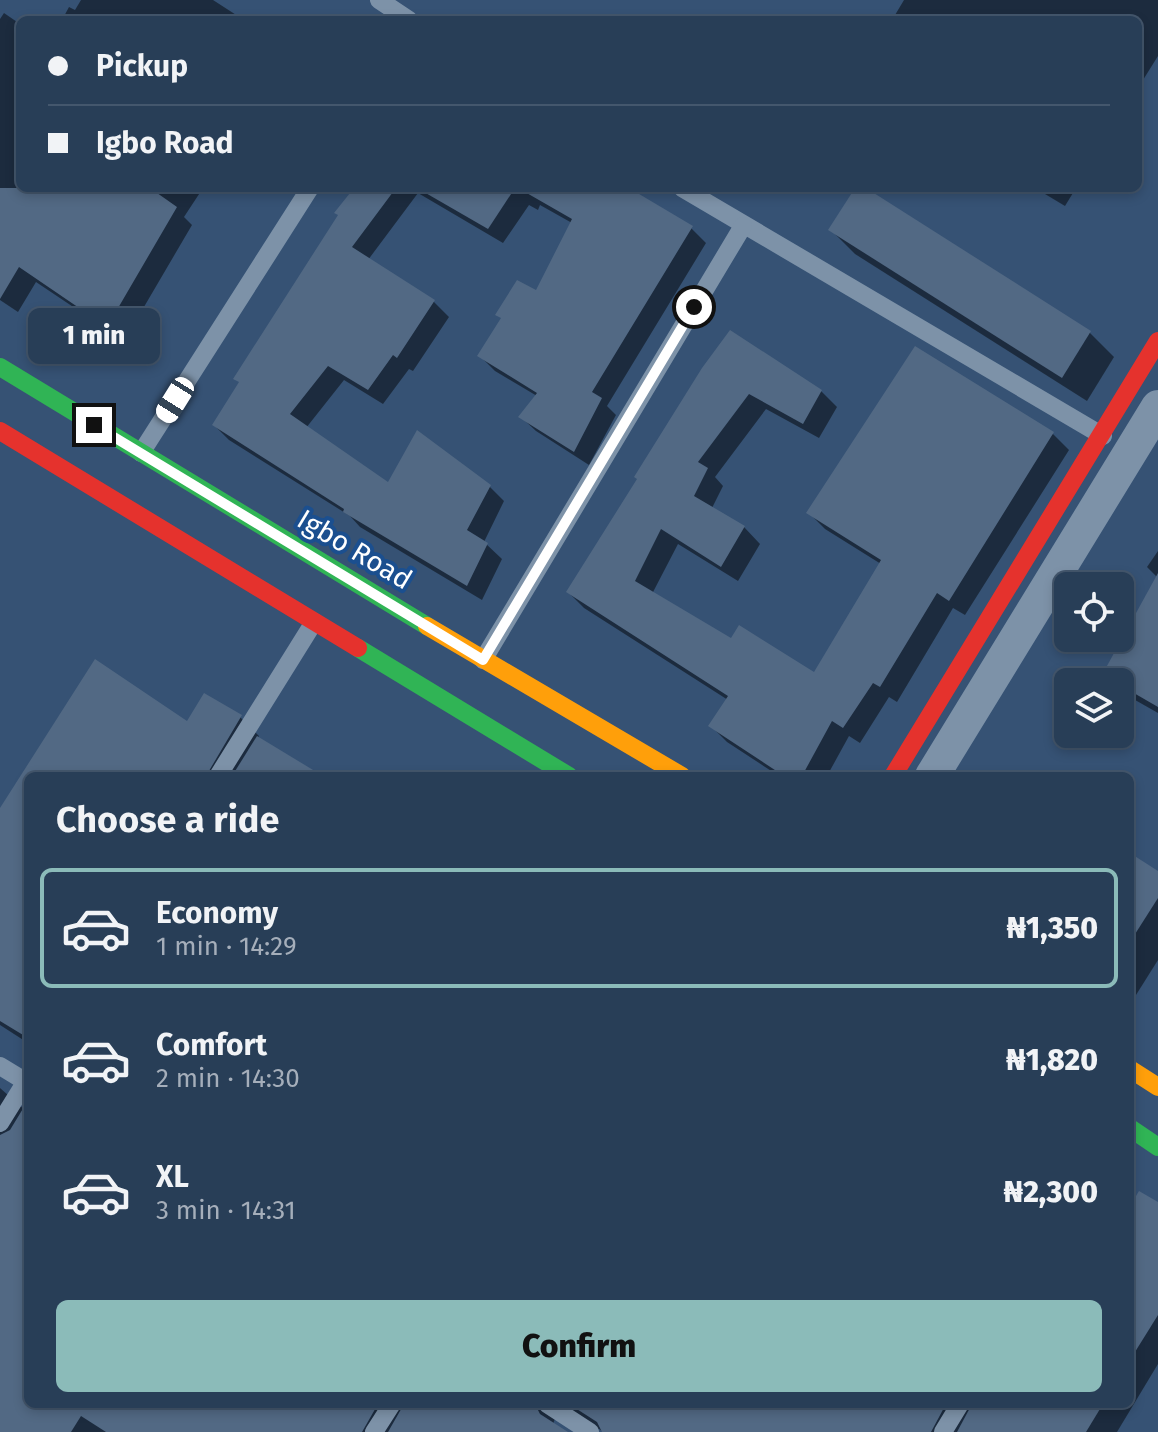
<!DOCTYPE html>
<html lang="en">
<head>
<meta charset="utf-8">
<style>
	:root { --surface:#283e57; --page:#344961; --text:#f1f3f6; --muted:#a5aeba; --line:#44576d; --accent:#8bbbb9 }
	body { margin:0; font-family:"Fira Sans",sans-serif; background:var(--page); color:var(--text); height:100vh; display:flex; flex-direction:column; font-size:30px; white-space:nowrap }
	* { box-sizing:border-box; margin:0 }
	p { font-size:26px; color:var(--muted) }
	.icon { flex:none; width:44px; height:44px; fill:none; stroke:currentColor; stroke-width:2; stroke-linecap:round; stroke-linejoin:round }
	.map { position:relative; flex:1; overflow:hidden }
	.sheet { position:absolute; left:24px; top:772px; width:1110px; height:636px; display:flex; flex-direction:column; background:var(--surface); border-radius:12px; box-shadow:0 4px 12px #0003,0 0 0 2px var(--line) }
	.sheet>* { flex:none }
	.hud { position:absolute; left:16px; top:16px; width:1126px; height:176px; border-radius:12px; box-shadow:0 4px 12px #0003,0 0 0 2px var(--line); display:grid; align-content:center; height:176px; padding:0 32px; background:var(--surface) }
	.fabs { position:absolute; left:1054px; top:572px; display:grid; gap:16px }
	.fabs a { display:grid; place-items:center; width:80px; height:80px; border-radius:12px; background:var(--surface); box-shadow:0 4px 12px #0003,0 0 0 2px var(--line); font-size:40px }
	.end { position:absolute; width:36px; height:36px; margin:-18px; border:10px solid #fff; background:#111; box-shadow:0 0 0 4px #111 }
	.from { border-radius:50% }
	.bubble { position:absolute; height:56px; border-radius:12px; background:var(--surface); box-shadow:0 4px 12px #0003,0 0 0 2px var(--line); font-size:26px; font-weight:800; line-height:56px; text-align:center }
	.car { position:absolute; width:24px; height:48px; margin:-24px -12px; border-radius:10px; box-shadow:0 0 6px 2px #0007; background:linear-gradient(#fff 24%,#345 0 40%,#fff 0 76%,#345 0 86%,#fff 0) }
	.hud b { display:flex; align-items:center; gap:28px; height:76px; font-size:30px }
	.hud b+b { border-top:2px solid var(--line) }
	.hud i { width:20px; height:20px; background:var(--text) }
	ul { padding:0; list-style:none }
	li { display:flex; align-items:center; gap:24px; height:120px; margin:0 16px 12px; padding:0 16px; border:4px solid transparent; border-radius:12px }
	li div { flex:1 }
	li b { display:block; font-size:30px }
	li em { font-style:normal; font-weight:800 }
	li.selected { border-color:var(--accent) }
	li>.icon { width:72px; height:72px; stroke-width:1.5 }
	h2 { padding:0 32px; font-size:36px; line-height:96px }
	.button { display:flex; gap:16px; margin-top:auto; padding:16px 32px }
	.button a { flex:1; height:92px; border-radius:12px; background:var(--accent); color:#111; font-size:32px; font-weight:800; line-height:92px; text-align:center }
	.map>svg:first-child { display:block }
	.shadow { fill:#0007 }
	.building { fill:#526984 }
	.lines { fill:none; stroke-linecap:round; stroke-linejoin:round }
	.lane { stroke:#7d92a8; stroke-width:18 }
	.street { stroke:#7d92a8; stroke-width:34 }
	.fast { stroke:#30b455; stroke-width:18 }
	.slow { stroke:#ff9f0a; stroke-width:18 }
	.jam { stroke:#e5322d; stroke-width:18 }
	.route { stroke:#fff; stroke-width:10 }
	.labels { text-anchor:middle; stroke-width:8; stroke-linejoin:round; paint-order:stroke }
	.street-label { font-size:28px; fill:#fff; stroke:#1b4f8f }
</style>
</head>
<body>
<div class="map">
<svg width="1158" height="1432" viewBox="0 0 1158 1432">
	<rect width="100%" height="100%" fill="#365274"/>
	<g class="shadow">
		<polygon points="81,0 213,0 244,20 62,20 69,7 75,10"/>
		<polygon points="904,0 1158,0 1158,56 1138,88 1138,20 892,20"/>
		<polygon points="4,13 20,24 20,188 203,188 184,217 192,225 124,341 36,282 18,312 0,300 0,19"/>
		<polygon points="356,188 625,188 691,228 706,243 607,406 616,415 589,465 536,431 521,417 537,396 495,371 480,356 537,293 572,223 540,205 538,210 529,205 503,243 418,193 368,260 434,302 449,317 413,371 409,369 383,404 344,380 306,428 389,485 489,486 504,501 484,542 502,559 482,600 360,527 350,516 229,440 214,425"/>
		<polygon points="857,188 863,188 1090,333 1114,357 1087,401 855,254 831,230"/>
		<polygon points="1035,188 1076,188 1065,206"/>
		<polygon points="704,369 821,391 837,407 819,438 766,409 715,477 723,486 712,508 744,527 760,544 738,581 678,544 652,594 731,641 814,675 881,564 825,529 809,513 1053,434 1069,450 965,615 953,608 897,702 889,697 860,743 849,736 827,776 779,776 727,742 711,726 728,700 584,608 568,592 639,479"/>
		<polygon points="1158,551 1158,713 1121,692 1120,682 1111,682 1104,675 1158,578 1147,567"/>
		<polygon points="95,662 188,723 240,717 259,736 257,739 318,776 28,776 28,1043 0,1025 0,812"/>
		<polygon points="1130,856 1158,873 1158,960 1136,995 1130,991"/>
		<polygon points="0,1088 25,1110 28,1105 28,1404 1130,1404 1130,1209 1158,1204 1158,1364 1117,1432 604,1432 567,1410 556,1416 553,1424 565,1432 0,1432"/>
	</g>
	<g class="building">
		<polygon points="0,188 150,188 177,207 107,327 19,267 0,299"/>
		<polygon points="354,188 396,188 352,247 435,300 397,358 393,355 368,390 328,366 290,414 388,482 417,430 491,485 467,530 488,543 467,586 343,512 344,509 212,425 239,382 233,379 338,215 334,213"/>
		<polygon points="417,188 515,188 488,229"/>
		<polygon points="518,188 629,188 693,226 592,392 602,398 574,452 518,417 537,393 477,356 501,318 495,315 517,280 536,290 572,219"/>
		<polygon points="855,188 866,188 1091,331 1062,378 828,230"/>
		<polygon points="730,330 822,390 803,424 749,394 698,462 708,468 694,496 745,526 721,567 661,529 635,581 731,638 739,625 814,672 881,560 806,513 915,346 1054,432 949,601 937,593 880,687 873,683 843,728 832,721 802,776 784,776 708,726 728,696 566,592 637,479 634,477 702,368"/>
		<polygon points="1158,573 1158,707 1120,685 1120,682 1114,682 1102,675"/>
		<polygon points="95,659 187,721 204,693 242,715 206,776 28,776 28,1038 0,1021 0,808"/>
		<polygon points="257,736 323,776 232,776"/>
		<polygon points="1130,853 1158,871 1158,898 1130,942"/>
		<polygon points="27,1102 28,1404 378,1404 362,1432 106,1432 81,1416 71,1432 0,1432 0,1135 10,1130"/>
		<polygon points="1139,1191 1158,1202 1158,1315 1130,1360 1130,1206"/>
		<polygon points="404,1404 535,1404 540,1414 568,1432 388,1432"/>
		<polygon points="569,1404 946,1404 931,1432 602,1432 597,1422"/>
		<polygon points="972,1404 1103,1404 1086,1432 957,1432"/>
	</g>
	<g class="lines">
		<g class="lane">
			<polyline points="379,0 409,20"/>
			<polyline points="682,188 1103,436"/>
			<polyline points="141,453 310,188"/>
			<polyline points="483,660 743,226"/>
			<polyline points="218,776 314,622"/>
			<polyline points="0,1066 28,1083"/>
			<polyline points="0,1123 28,1078"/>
			<polyline points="547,1404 590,1432"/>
			<polyline points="374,1432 392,1404"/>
			<polyline points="943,1432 960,1404"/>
		</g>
		<polyline class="street" points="932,776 1158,407"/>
		<g class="fast">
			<polyline points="0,367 427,626"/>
			<polyline points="358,648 569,776"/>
			<polyline points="1130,1128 1158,1147"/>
		</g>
		<g class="slow">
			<polyline points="427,626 682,776"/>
			<polyline points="1130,1069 1158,1087"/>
		</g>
		<g class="jam">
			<polyline points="0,431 358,648"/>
			<polyline points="893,776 1158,341"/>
		</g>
	</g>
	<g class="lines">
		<polyline class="route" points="94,425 483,660 694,307"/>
	</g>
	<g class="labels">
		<g class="street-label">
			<text transform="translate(355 549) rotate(31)" y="10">Igbo Road</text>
		</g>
	</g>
</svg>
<div class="fabs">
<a><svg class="icon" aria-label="locate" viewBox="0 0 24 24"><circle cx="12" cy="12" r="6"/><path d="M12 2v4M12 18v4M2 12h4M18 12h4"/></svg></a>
<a><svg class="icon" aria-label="layers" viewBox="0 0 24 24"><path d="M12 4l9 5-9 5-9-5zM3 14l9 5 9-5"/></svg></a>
</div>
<i class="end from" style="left:694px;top:307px"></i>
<i class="end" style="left:94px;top:425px"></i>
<div class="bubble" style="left:28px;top:308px;width:132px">1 min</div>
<i class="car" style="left:175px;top:400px;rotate:212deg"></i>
<div class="hud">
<b><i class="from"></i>Pickup</b>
<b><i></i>Igbo Road</b>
</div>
<section class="sheet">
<h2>Choose a ride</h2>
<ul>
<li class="selected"><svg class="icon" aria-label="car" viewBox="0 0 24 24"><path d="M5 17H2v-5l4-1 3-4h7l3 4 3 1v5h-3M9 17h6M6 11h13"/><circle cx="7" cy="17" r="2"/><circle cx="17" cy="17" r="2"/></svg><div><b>Economy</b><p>1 min · 14:29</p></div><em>₦1,350</em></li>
<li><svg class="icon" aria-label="car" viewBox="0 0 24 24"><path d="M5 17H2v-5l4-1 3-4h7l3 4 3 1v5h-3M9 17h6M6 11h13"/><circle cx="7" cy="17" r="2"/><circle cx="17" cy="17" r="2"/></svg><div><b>Comfort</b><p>2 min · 14:30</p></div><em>₦1,820</em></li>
<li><svg class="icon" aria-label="car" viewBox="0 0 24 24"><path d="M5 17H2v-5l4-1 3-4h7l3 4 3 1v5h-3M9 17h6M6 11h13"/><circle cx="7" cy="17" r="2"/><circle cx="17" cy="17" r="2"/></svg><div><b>XL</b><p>3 min · 14:31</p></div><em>₦2,300</em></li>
</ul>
<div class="button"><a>Confirm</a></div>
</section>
</div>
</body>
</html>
